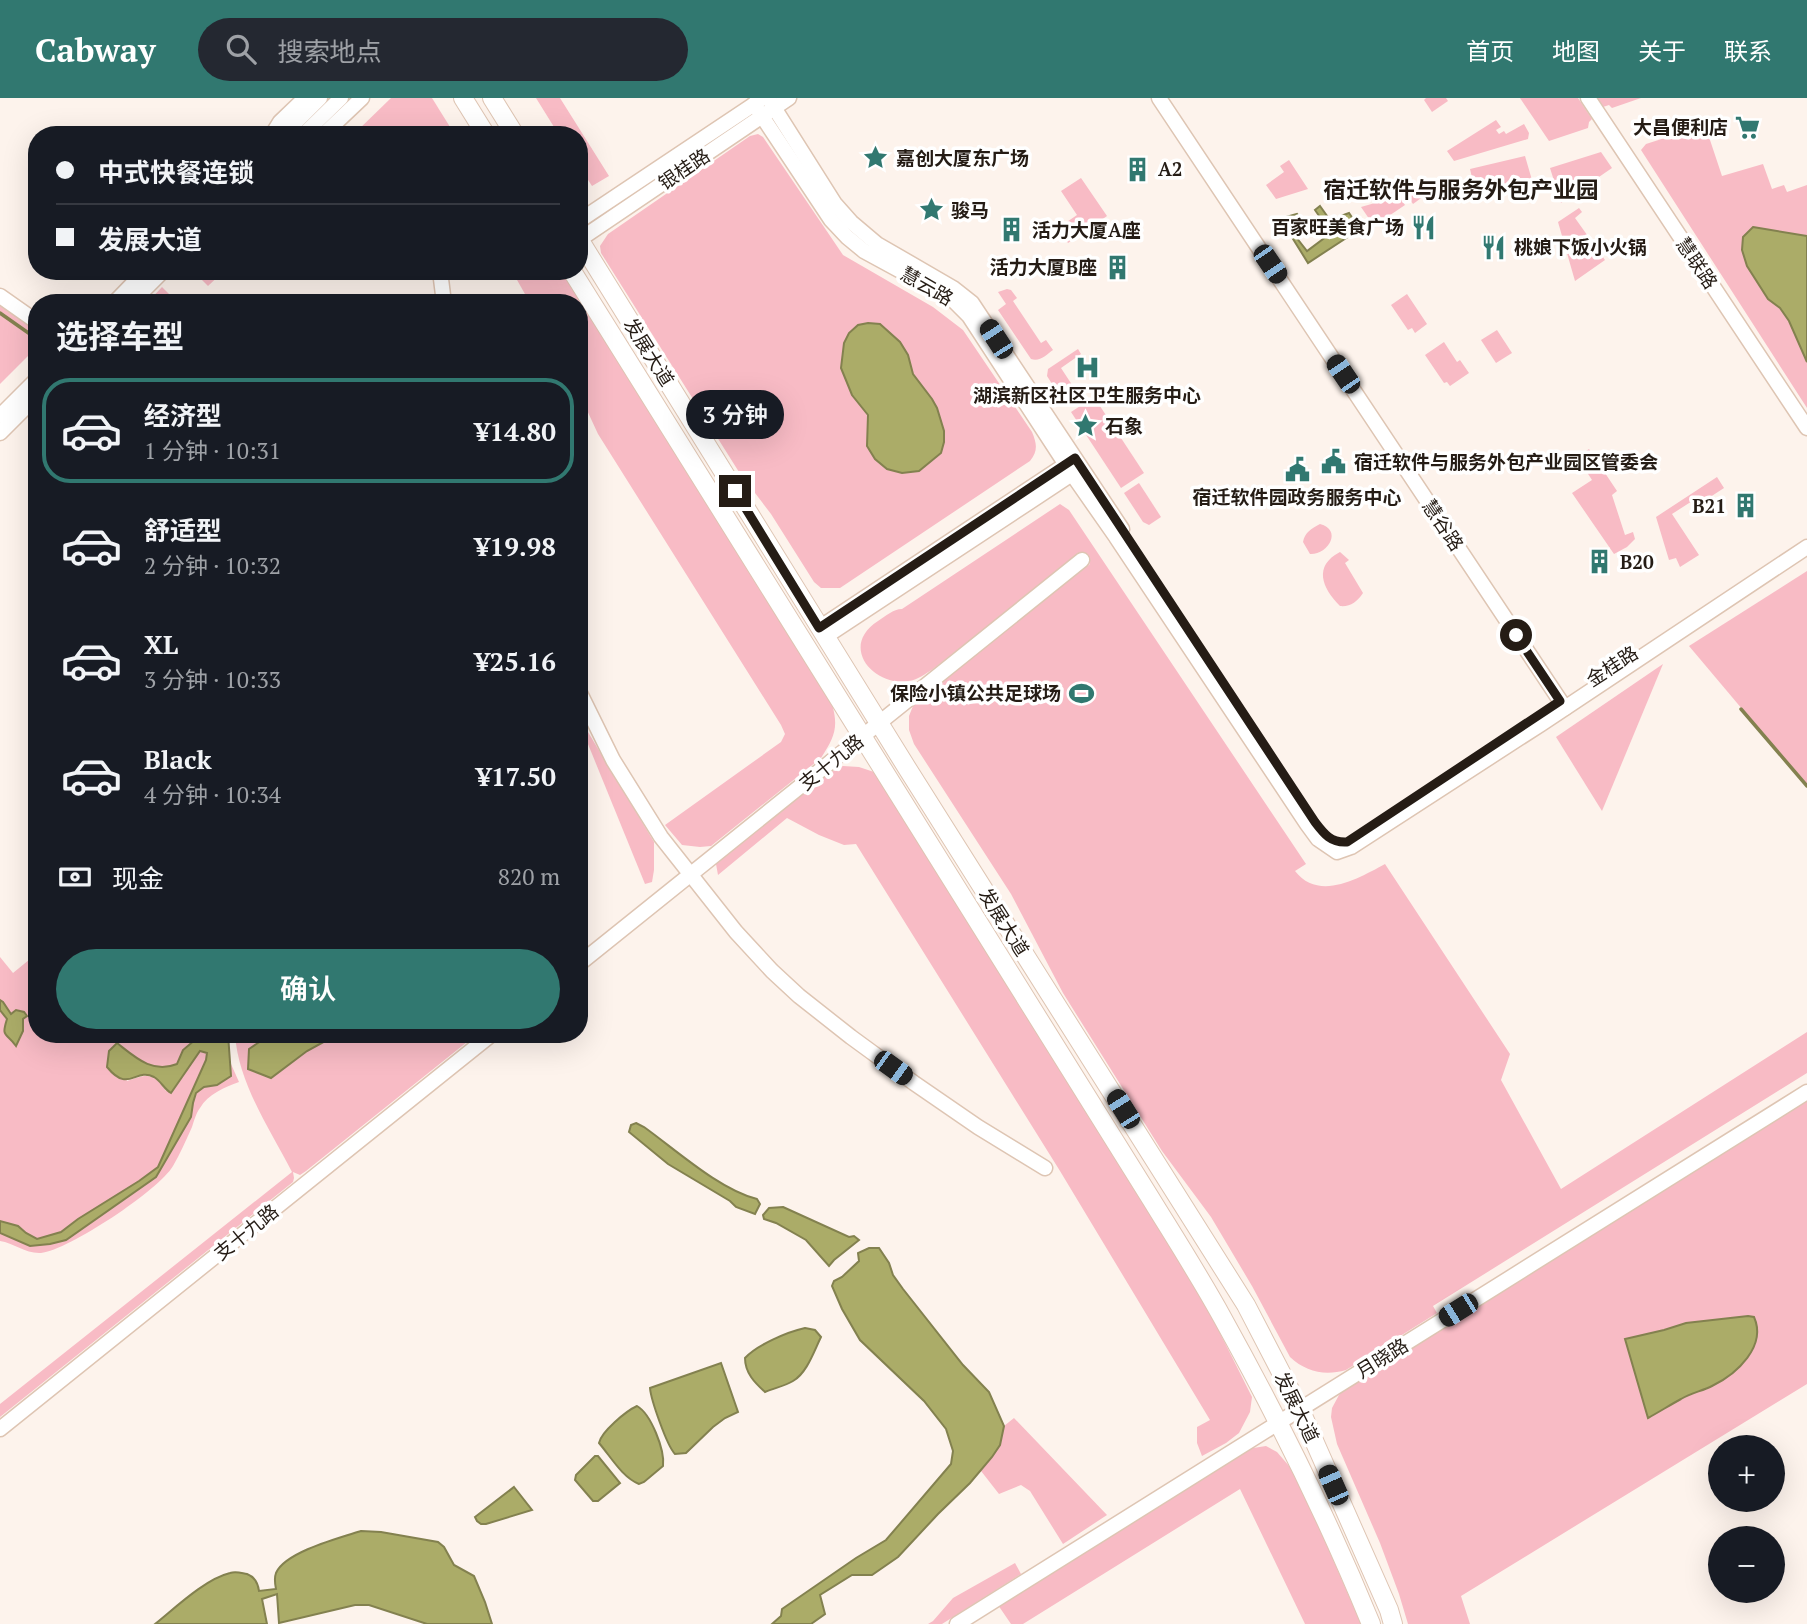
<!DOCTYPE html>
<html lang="zh">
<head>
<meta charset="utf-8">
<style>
	:root { --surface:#171b24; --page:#242831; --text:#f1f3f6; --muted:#9ea1a6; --line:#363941; --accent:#317870 }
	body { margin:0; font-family:"PT Serif","Noto Sans SC",serif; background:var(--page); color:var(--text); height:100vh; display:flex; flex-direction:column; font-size:26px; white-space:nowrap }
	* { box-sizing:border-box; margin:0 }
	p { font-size:23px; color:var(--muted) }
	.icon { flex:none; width:38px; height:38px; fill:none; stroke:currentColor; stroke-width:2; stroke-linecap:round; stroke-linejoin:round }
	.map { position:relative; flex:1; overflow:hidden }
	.drawer { position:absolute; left:28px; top:196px; width:560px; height:749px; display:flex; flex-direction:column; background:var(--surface); border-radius:28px; box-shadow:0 7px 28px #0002 }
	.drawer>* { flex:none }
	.top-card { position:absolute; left:28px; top:28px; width:560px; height:154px; border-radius:28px; box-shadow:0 7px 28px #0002; display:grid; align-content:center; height:154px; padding:0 28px; background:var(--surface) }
	.controls { position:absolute; left:1708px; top:1337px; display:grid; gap:14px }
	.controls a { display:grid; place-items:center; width:77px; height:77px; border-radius:50%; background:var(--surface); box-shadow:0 7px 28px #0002; font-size:35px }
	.end { position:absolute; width:32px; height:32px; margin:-16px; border:9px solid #251c15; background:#fff; box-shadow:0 0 0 4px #fff }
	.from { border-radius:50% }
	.bubble { position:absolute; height:49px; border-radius:24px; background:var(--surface); box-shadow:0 7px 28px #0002; font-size:23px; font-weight:600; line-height:49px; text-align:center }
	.car { position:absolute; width:21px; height:42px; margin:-21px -10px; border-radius:9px; box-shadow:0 0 5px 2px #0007; background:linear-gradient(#222 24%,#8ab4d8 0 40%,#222 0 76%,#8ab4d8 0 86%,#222 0) }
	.top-card b { display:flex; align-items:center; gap:24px; height:66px; font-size:26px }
	.top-card b+b { border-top:2px solid var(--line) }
	.top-card i { width:18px; height:18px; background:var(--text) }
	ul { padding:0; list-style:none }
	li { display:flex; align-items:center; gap:21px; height:105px; margin:0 14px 10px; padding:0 14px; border:4px solid transparent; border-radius:28px }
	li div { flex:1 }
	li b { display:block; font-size:26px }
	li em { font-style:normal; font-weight:600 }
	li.active { border-color:var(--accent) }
	li>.icon { width:63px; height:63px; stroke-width:1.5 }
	h2 { padding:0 28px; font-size:32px; line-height:84px }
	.pay { display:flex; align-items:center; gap:18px; height:77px; padding:0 28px; font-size:26px }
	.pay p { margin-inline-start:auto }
	.action { display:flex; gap:14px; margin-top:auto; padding:14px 28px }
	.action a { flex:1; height:80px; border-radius:42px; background:var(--accent); color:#fff; font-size:28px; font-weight:600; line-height:80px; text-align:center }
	header { display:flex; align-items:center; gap:42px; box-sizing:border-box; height:98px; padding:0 35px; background:var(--accent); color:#fff }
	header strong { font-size:33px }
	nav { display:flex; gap:38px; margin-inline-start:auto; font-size:24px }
	.search { width:490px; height:63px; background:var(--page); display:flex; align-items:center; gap:18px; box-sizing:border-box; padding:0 24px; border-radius:38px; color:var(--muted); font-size:26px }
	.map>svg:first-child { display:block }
	.green { fill:#f8bbc5 }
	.water { fill:#abac68; stroke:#83814f; stroke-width:2 }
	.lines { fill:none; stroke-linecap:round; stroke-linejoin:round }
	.stream { stroke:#83814f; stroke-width:3.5 }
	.minor-casing { stroke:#dec5b3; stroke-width:17 }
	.major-casing { stroke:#dec5b3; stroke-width:20 }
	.minor { stroke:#fff; stroke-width:14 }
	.major { stroke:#fff; stroke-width:18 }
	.route { stroke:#251c15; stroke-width:9 }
	.labels { text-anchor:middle; stroke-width:7; stroke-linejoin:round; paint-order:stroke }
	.poi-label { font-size:19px; font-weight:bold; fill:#251c15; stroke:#fff; text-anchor:start }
	.street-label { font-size:19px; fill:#251c15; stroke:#fff }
	.quarter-label { font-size:23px; font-weight:bold; fill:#251c15; stroke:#fff }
</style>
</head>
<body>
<header>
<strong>Cabway</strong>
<div class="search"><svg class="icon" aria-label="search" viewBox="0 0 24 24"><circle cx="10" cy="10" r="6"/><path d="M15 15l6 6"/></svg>搜索地点</div>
<nav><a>首页</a><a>地图</a><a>关于</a><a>联系</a></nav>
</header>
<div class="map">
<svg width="1807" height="1526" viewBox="0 0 1807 1526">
	<rect width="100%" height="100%" fill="#fdf3ec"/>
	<g class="green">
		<polygon points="391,0 432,0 455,37 353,37"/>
		<polygon points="536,0 560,0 609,78 592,88 579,68 579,37 559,37"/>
		<polygon points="1426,0 1446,0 1448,3 1432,14 1424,2"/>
		<polygon points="1520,0 1578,0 1592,21 1589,24 1588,30 1549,43"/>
		<polygon points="1597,0 1641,0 1612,10 1609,7 1603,9"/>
		<polygon points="1496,22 1501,29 1496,32 1499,36 1504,33 1506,36 1524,26 1529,35 1528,41 1454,63 1447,53"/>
		<polygon points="1705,27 1722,78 1763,66 1772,91 1784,87 1787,94 1807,87 1807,310 1641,52 1646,46"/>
		<path d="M758,36L763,39L843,157L933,209L963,232L1032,334C1037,346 1038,353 1030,363L840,490H821L814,484L771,416L739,374L601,155L600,148L608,136L750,38Z"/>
		<polygon points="1601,54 1612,70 1561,105 1550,70"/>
		<polygon points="1525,58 1534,89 1528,93 1523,87 1509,95 1500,81 1474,88 1470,71"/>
		<polygon points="1289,62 1308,91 1276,101 1266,87 1284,74 1280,68"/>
		<polygon points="1081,80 1107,118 1068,145 1058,130 1077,117 1061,93"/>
		<polygon points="1422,88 1428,95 1413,106 1405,94"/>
		<polygon points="1399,98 1405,107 1374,128 1361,109"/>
		<polygon points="1579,110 1582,114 1575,120 1605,162 1575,183 1558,124"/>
		<polygon points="193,173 224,173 208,188"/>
		<path d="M512,173H564L832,606C839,630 834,640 821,660L711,748L700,749L682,747L665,727L781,644L785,636L781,627L598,336L579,295V205H530Z"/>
		<polygon points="162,189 178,205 147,205"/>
		<path d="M1007,191L1011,192L1017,200L1013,203L1041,245L1046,242L1053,252C1046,257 1040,264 1031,261L998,212L1006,206L998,194Z"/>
		<polygon points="1407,196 1427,226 1415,235 1412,230 1408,232 1391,207"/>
		<polygon points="0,208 37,233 37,249 0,286"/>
		<polygon points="1497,232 1512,255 1496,265 1481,242"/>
		<polygon points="1444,244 1457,264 1460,262 1469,275 1450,288 1447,284 1444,285 1425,257"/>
		<polygon points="1078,251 1081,256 1061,270 1080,299 1066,308 1047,278 1048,271"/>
		<polygon points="1094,299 1144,375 1121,390 1071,314"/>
		<polygon points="1589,351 1617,393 1612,397 1625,437 1633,434 1635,441 1627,449 1614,456 1572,395 1592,382 1577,359"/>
		<polygon points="1717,379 1724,390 1704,403 1700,398 1672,416 1699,457 1680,469 1676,460 1669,462 1656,419"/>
		<polygon points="1139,385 1161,419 1149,427 1143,424 1124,395"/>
		<path d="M1060,406L1069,412L1306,766L1295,773C1319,804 1359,780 1385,766L1510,956L1501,982L1561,1091L1807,934V975L1433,1208L1437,1215L1346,1272C1325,1278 1306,1274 1290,1259L1252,1188L1211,1119L1162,1053L1063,895L1011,796L914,646L909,632V618L913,608L939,585L1090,466L1081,455L933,571C925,576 918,582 908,583C875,589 838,549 878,523C886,518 893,511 902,511Z"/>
		<path d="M1320,426C1343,432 1328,457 1310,456L1303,444C1305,434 1311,431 1320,426Z"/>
		<path d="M1340,454L1349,462L1345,465L1363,495C1357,504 1350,509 1340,508C1322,490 1313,468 1340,454Z"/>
		<polygon points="1807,473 1807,688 1689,548"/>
		<polygon points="1663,566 1602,713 1556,639"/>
		<polygon points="579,619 654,744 654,772 652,784 645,786 579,624"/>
		<polygon points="843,668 859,669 874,674 1185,1172 1217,1229 1252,1299 1250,1314 1239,1335 1226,1345 1202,1358 1197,1345 1197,1329 1210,1322 1060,1073 856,746 844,747 819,737 787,720 718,777 716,766 829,675"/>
		<path d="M35,857L37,860V936H202L183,952L177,966C152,976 135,959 116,945L127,983C147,976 154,974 166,993L200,953L207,955L206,962L158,1069L139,1083L78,1121L61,1134L37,1141L26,1135L18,1128L0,1123V859L13,875Z"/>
		<path d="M235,936H477L306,1073L300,1077L293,1074L294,1080L293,1084L0,1319V1306L292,1074C270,1031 238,985 235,936Z"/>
		<path d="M231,966L239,984C225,989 208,996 200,1010C196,1015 194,1023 192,1029C186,1042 180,1056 173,1068C159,1092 69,1152 41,1155C26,1156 14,1145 0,1143V1135L30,1148L66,1142L156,1079L191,1019L193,1005L196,995L204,989L217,987L231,978Z"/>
		<polygon points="1807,999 1807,1286 1461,1498 1470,1526 1408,1526 1399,1496 1380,1445 1337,1346 1331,1319 1332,1310 1339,1297 1351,1285"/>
		<path d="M1014,1320L1107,1417L1063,1446L1030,1393L1021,1387L999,1396L981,1373C995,1356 999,1350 1004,1328Z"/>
		<polygon points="1266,1348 1277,1354 1296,1376 1361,1526 1305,1526 1240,1391 1023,1526 1011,1526 998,1507 1247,1351"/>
		<polygon points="1015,1465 1021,1476 942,1526 928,1526 933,1523 953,1500"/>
	</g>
	<g class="water">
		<polygon points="1320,108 1330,122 1349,115 1360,131 1308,165 1288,133 1286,119 1297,116 1302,122 1296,126 1296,139 1307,153 1331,135 1315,112"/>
		<polygon points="1753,129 1807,138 1807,264 1789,223 1780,210 1768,201 1747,168 1742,152 1743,139"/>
		<polygon points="868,225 880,226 900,244 908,257 913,276 932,301 937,310 944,333 944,344 941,355 919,373 902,375 887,371 875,361 867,348 868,317 852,297 841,270 844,245 849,235 858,227"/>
		<path d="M0,902L3,904L11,916L16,912L24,914L27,918L23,921V933L16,948C6,934 1,940 7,921L0,912Z"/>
		<path d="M202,936H228L231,978L217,987L204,989L196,995L193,1005L191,1019L156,1079L66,1142L50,1146L30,1148L0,1135V1123L18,1128L26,1135L37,1141L61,1134L78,1121L139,1083L158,1069L206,962L207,955L200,953L171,995C164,991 161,983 154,979C135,969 129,996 107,969L109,953L117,945C135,959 152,976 177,966L183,952Z"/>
		<polygon points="271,936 338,936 307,953 271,980 248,971 249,951"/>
		<path d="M636,1025L644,1029C676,1052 720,1092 757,1101L760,1106L755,1116L736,1109L730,1103L668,1066L629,1034L631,1027Z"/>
		<polygon points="783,1109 849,1139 854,1138 859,1142 834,1162 829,1168 806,1142 776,1125 764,1121 763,1117 769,1110"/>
		<polygon points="869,1150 879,1150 889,1165 893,1177 903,1191 963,1267 989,1294 1004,1328 1000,1347 992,1359 970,1385 938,1416 898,1459 872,1477 852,1477 820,1497 825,1516 811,1526 772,1526 781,1518 782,1511 856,1460 886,1442 951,1366 953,1353 946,1331 924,1303 860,1242 842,1211 832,1188 834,1183 842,1179 859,1163 858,1155"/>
		<path d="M1748,1218L1754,1219C1767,1248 1737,1276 1712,1288C1702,1293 1691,1295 1681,1301C1670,1307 1659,1314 1648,1320L1625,1241L1664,1232L1686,1225Z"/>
		<path d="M805,1230L815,1232L821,1239C814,1253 807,1275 793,1283C785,1288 774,1290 765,1294C755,1285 745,1275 745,1260C757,1247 787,1234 805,1230Z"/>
		<path d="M721,1265L738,1314L725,1320L713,1329L686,1355L675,1356C667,1348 651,1302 650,1290Z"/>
		<path d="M637,1308C651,1316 665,1352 663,1368L644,1384L639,1386C622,1379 611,1359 599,1345C601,1334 626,1313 637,1308Z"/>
		<polygon points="595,1358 598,1358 620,1385 598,1403 593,1403 575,1382 576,1377"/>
		<polygon points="514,1389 532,1412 486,1426 481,1426 477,1423 475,1419"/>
		<path d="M361,1433L381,1434L438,1444L444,1449L454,1467L474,1478L485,1504L492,1526H427L369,1507H355L279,1525L277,1496L262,1501L267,1526H155C175,1510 205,1481 230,1475C236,1473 241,1475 247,1476C255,1479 258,1485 259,1493L276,1491C275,1486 274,1480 276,1475C285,1454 339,1440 361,1433Z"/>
	</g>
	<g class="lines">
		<g class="stream">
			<polyline points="0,215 37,241"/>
			<polyline points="1741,611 1807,688"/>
		</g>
		<defs>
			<g id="minor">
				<polyline points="768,0 835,106 851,124 877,146 953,190 972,205 1122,431"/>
				<polyline points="1159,0 1565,610"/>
				<polyline points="1588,0 1807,330"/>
				<polyline points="754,6 831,122 847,139 864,153 945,197 954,203 969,218 1072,376 1116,439 1307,726 1318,741 1337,754 1351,749 1541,626 1807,449"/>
				<polyline points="272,37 280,24 305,0"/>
				<polyline points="283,37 320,0"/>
				<polyline points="303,37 341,0"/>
				<polyline points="323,37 362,0"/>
				<polyline points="579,123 759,3"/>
				<polyline points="579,142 789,0"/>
				<polyline points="440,173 444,205"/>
				<polyline points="0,198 37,224"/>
				<polyline points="114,205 145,173"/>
				<polyline points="131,205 163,173"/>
				<polyline points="0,318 37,281"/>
				<polyline points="0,335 37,298"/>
				<polyline points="819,530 1071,363"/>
				<polyline points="825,539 1078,372"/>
				<polyline points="579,593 613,662 661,739 736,834 772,873 799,898 851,939 914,985 978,1029 1045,1070"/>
				<polyline points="579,866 1082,462"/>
				<polyline points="0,1331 492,936"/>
				<polyline points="957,1526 1807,994"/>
			</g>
			<g id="major">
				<polyline points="463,0 486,37"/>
				<polyline points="492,0 515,37"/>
				<polyline points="579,141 907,670 1246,1207 1300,1311 1389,1512 1393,1526"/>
				<path d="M572,173L1151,1101C1175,1140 1200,1179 1222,1219C1277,1318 1328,1421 1371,1526"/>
			</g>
		</defs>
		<use href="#minor" class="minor-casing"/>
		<use href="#major" class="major-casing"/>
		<use href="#minor" class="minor"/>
		<use href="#major" class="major"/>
	</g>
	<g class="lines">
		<path class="route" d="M735,393L819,530L1075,360L1315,724C1324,736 1331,745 1347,744L1560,603L1516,537"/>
	</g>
	<defs>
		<symbol id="supermarket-bare" viewBox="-9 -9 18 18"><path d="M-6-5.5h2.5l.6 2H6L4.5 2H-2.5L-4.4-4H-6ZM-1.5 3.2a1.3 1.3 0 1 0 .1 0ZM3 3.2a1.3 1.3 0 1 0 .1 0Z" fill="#317870" stroke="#fff" stroke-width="2.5" paint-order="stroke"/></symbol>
		<symbol id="sight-bare" viewBox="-9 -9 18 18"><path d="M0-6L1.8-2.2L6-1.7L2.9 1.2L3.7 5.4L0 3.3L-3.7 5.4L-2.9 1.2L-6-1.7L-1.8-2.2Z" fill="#317870" stroke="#fff" stroke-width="2.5" paint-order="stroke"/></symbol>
		<symbol id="building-bare" viewBox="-9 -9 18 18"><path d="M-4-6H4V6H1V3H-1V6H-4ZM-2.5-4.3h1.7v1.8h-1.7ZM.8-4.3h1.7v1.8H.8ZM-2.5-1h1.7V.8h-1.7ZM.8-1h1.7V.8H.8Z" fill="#317870" stroke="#fff" stroke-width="2.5" paint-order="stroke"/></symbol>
		<symbol id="restaurant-bare" viewBox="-9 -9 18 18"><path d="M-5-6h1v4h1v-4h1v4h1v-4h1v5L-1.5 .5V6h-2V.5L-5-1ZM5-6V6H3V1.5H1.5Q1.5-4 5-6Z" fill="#317870" stroke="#fff" stroke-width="2.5" paint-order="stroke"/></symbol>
		<symbol id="hospital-bare" viewBox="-9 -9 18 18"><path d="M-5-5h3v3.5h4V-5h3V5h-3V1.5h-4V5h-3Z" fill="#317870" stroke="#fff" stroke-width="2.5" paint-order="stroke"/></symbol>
		<symbol id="civic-bare" viewBox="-9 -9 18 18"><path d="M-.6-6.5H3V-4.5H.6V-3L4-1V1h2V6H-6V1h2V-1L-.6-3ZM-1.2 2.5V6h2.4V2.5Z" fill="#317870" stroke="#fff" stroke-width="2.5" paint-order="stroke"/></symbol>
		<symbol id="stadium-bare" viewBox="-9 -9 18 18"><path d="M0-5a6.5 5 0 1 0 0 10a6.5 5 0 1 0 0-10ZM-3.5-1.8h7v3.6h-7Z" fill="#317870" stroke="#fff" stroke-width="2.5" paint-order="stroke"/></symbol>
	</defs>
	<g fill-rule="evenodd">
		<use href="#supermarket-bare" x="1730" y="12" width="35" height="35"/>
		<use href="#sight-bare" x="858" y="42" width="35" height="35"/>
		<use href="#building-bare" x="1120" y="54" width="35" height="35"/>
		<use href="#sight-bare" x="914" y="94" width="35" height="35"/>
		<use href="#restaurant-bare" x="1406" y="112" width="35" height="35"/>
		<use href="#building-bare" x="994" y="114" width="35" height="35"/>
		<use href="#restaurant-bare" x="1476" y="132" width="35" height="35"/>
		<use href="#building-bare" x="1100" y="152" width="35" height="35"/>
		<use href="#hospital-bare" x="1070" y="252" width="35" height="35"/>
		<use href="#sight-bare" x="1068" y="310" width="35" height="35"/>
		<use href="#civic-bare" x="1316" y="346" width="35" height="35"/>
		<use href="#civic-bare" x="1280" y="354" width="35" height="35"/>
		<use href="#building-bare" x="1728" y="390" width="35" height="35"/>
		<use href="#building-bare" x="1582" y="446" width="35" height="35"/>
		<use href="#stadium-bare" x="1064" y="578" width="35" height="35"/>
	</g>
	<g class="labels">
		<g class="poi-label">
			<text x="1728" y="36" text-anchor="end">大昌便利店</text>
			<text x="896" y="67">嘉创大厦东广场</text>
			<text x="1158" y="78">A2</text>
			<text x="951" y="119">骏马</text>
			<text x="1404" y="136" text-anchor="end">百家旺美食广场</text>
			<text x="1032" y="139">活力大厦A座</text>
			<text x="1514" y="156">桃娘下饭小火锅</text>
			<text x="1097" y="176" text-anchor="end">活力大厦B座</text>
			<text x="1087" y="304" text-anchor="middle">湖滨新区社区卫生服务中心</text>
			<text x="1105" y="335">石象</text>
			<text x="1354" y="371">宿迁软件与服务外包产业园区管委会</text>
			<text x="1297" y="406" text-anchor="middle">宿迁软件园政务服务中心</text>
			<text x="1726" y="415" text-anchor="end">B21</text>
			<text x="1620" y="471">B20</text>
			<text x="1061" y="602" text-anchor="end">保险小镇公共足球场</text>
		</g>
		<g class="street-label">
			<text transform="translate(684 71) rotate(-34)" y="7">银桂路</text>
			<text transform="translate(1697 165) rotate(56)" y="7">慧联路</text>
			<text transform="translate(927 188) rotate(30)" y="7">慧云路</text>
			<text transform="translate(649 254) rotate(58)" y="7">发展大道</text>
			<text transform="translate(1443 427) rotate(56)" y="7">慧谷路</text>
			<text transform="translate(1612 568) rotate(-33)" y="7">金桂路</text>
			<text transform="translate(831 664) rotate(-39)" y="7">支十九路</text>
			<text transform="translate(1004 824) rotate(58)" y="7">发展大道</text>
			<text transform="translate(246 1134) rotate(-39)" y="7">支十九路</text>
			<text transform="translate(1382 1260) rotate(-32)" y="7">月晓路</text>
			<text transform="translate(1297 1309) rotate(64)" y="7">发展大道</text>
		</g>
		<g class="quarter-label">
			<text x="1461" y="100">宿迁软件与服务外包产业园</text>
		</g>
	</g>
</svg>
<div class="controls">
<a>+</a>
<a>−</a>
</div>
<i class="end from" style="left:1516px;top:537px"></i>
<i class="end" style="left:735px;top:393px"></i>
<div class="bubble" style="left:686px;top:292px;width:98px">3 分钟</div>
<i class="car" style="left:1270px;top:166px;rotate:146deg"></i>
<i class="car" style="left:996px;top:241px;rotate:327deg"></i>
<i class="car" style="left:1343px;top:276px;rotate:326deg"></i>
<i class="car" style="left:893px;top:970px;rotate:126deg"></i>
<i class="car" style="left:1123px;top:1011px;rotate:328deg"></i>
<i class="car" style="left:1458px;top:1212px;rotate:238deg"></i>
<i class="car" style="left:1333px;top:1387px;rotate:336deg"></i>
<div class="top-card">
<b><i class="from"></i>中式快餐连锁</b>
<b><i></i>发展大道</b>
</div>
<section class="drawer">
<h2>选择车型</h2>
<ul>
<li class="active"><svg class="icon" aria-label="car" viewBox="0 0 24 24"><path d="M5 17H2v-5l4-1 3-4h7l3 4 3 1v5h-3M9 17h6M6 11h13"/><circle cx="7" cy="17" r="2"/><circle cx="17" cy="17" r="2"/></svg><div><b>经济型</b><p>1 分钟 · 10:31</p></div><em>¥14.80</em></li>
<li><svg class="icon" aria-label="car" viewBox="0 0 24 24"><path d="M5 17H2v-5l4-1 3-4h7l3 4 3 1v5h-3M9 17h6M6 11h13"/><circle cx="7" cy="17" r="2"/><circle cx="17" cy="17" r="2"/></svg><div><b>舒适型</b><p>2 分钟 · 10:32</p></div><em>¥19.98</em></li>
<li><svg class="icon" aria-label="car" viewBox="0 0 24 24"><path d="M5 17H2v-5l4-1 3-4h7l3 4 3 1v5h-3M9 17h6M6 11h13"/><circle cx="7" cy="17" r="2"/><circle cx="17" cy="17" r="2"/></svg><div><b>XL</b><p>3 分钟 · 10:33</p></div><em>¥25.16</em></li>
<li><svg class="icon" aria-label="car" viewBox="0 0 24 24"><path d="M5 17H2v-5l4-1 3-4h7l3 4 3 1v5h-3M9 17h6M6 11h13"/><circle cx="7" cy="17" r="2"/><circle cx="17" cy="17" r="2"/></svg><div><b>Black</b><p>4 分钟 · 10:34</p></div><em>¥17.50</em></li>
</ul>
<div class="pay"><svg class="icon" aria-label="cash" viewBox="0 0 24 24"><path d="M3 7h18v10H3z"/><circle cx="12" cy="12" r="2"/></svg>现金<p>820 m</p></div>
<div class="action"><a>确认</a></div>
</section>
</div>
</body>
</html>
